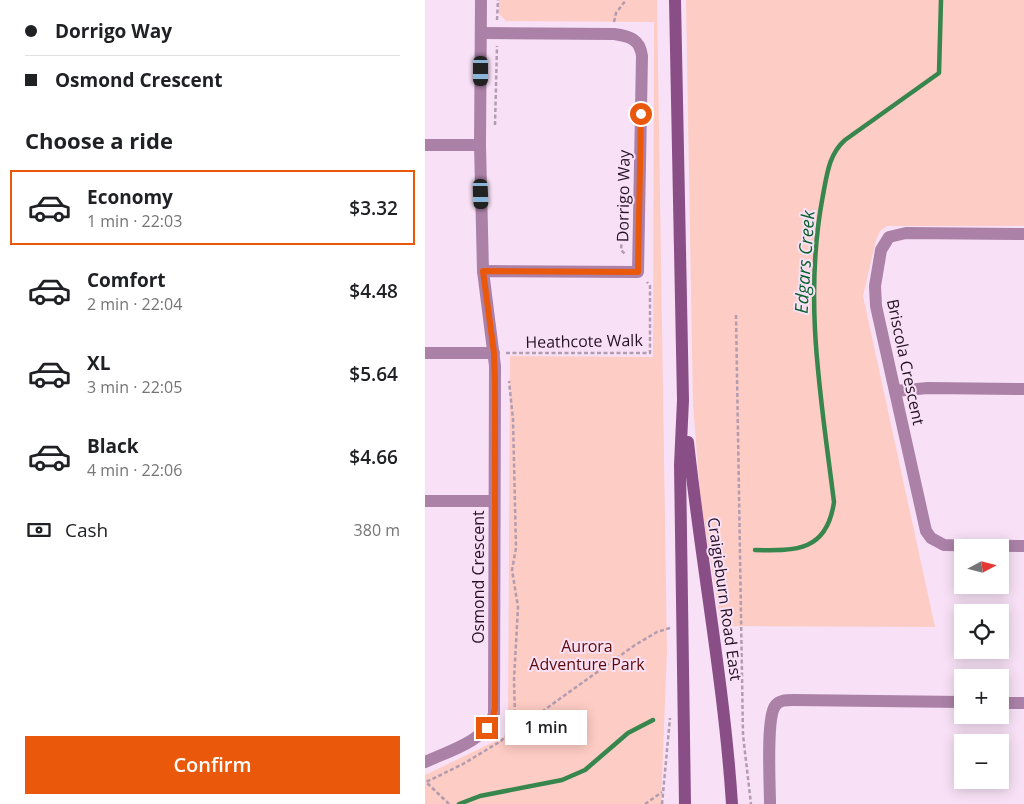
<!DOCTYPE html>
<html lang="en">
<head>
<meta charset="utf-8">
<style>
	:root { --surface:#fff; --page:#f6f6f6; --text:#202124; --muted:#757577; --line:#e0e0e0; --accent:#ea580c }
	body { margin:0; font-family:"Open Sans",sans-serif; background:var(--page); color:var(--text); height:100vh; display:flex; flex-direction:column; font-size:19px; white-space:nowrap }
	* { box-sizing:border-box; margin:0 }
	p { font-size:16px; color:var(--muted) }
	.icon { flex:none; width:28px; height:28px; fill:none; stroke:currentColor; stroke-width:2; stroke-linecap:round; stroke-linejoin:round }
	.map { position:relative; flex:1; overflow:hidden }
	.details { display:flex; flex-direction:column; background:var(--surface); width:425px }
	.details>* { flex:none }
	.hud { display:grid; align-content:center; height:110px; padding:0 25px; background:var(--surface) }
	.needle { width:32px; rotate:83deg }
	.controls { position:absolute; left:529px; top:539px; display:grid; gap:10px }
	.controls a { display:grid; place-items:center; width:55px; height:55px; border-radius:0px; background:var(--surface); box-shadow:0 2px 12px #0003; font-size:25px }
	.end { position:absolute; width:22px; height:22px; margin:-11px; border:6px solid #ea580c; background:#fff; box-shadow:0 0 0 2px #fff }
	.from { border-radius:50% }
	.bubble { position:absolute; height:35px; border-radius:0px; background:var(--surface); box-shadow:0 2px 12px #0003; font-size:16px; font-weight:600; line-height:35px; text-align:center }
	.car { position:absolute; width:15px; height:30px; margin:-15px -8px; border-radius:6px; box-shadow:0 0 4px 1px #0007; background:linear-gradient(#222 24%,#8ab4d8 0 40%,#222 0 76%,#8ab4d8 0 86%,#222 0) }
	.hud b { display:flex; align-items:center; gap:18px; height:48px; font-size:19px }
	.hud b+b { border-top:1px solid var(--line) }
	.hud i { width:12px; height:12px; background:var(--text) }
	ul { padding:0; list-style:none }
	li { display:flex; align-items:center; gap:15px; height:75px; margin:0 10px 8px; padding:0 15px; border:2px solid transparent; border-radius:0px }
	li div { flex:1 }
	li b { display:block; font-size:19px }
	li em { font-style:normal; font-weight:600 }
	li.current { border-color:var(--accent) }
	li>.icon { width:45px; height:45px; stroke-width:1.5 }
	h2 { padding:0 25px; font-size:22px; line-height:60px }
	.pay { display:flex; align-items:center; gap:12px; height:55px; padding:0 25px; font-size:19px }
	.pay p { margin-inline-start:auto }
	.cta { display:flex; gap:10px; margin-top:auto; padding:10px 25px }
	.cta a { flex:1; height:58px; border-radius:0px; background:var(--accent); color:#fff; font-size:20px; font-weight:600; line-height:58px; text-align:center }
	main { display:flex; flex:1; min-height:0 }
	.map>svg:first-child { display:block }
	.green { fill:#fdccc4 }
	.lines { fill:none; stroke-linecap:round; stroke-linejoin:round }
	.stream { stroke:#37864e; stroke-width:4.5 }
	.path { stroke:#b29cb0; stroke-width:2.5; stroke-dasharray:4 2.5; stroke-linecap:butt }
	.minor { stroke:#ab81a8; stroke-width:12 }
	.secondary { stroke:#8a4e87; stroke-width:12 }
	.route { stroke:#ea580c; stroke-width:6 }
	.labels { text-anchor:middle; stroke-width:4; stroke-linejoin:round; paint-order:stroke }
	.street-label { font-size:16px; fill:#251124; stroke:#f8e1f6 }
	.park-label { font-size:16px; fill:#5f0906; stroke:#f8e1f6 }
	.water-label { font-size:18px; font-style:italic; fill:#096129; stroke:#f8e1f6 }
</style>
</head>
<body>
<main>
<section class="details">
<div class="hud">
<b><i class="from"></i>Dorrigo Way</b>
<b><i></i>Osmond Crescent</b>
</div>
<h2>Choose a ride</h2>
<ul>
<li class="current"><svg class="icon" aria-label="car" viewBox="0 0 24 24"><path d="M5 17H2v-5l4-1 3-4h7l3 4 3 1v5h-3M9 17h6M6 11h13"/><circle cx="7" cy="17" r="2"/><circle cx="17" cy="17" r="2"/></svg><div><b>Economy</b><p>1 min · 22:03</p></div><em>$3.32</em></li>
<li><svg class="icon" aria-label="car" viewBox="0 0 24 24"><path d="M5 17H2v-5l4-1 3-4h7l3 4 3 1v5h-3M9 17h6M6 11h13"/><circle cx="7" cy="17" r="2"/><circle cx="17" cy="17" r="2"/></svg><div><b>Comfort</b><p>2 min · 22:04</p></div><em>$4.48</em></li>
<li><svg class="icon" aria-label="car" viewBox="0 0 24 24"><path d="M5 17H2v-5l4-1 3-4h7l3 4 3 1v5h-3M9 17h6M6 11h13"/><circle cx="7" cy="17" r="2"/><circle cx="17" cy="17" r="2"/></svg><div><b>XL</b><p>3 min · 22:05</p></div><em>$5.64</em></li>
<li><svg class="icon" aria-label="car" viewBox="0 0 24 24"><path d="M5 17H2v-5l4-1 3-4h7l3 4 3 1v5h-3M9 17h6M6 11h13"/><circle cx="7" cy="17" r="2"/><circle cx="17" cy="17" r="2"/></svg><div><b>Black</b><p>4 min · 22:06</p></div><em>$4.66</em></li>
</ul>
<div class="pay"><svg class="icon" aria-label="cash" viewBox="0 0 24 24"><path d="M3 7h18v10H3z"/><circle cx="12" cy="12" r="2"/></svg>Cash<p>380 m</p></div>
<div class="cta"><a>Confirm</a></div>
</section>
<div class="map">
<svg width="599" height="804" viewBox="0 0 599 804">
	<rect width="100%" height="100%" fill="#f8e1f6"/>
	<g class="green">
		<polygon points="74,0 232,0 242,651 236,804 0,804 0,775 83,735 85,356 228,357 229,22 81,21 74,14"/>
		<polygon points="261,0 599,0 599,226 462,226 455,231 451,240 438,296 510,627 296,626 275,494 268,404"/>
	</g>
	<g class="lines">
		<g class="stream">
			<path d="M330,550C372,551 402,551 409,502C396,398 378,299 398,195C402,174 404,154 420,140L514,73L516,0"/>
			<polyline points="34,804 55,796 137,780 160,770 203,733 228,720"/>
		</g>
		<g class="path">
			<polyline points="72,20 73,0"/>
			<polyline points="189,22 191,13 201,0"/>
			<polyline points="70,125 72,46"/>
			<polyline points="198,225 196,250 200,254"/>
			<polyline points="311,315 318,735 326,804"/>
			<polyline points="81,353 225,353 225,286 222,282"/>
			<polyline points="80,738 210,645 232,632 245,628"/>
			<polyline points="24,804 1,782 38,764 76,741 85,732 90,718 89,679 93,607 87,570 91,548 88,419 84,381"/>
			<polyline points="220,804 237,792"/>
			<polyline points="237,804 245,718"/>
		</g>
		<g class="minor">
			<polyline points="56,0 55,145 58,271"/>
			<polyline points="0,145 55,145"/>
			<polyline points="599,234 481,233 464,237 456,250 450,286 451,306 501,531 506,538 519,545 599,546"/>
			<polyline points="0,353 69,353"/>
			<polyline points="470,391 503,388 599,389"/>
			<polyline points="0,501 69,501"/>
			<polyline points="575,703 599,703"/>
			<path d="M0,762C24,751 61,741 69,714L70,366L58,271L213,272L217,56C215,39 204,36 189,34L56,33"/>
			<path d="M345,804C345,785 341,719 350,706C354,700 361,700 368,700L538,702"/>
		</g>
		<g class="secondary">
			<polyline points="250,0 258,400 255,465 260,804"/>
			<path d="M263,442C276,563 299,682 307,804"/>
		</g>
	</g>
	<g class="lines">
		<polyline class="route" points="62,728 67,721 70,708 70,382 69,353 58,271 213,272 216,114"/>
	</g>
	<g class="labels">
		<g class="street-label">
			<text transform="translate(198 196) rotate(-89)" y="6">Dorrigo Way</text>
			<text transform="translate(159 341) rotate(-1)" y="6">Heathcote Walk</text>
			<text transform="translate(481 362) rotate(78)" y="6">Briscola Crescent</text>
			<text transform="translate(53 577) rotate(-90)" y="6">Osmond Crescent</text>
			<text transform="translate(300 599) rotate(82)" y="6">Craigieburn Road East</text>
		</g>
		<g class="park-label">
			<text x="162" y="652">Aurora<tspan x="162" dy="18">Adventure Park</tspan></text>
		</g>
		<g class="water-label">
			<text transform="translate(380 262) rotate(-86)" y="6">Edgars Creek</text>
		</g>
	</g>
</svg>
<div class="controls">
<a><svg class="needle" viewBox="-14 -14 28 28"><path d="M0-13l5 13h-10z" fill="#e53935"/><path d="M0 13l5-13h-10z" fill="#757577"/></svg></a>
<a><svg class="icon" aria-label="locate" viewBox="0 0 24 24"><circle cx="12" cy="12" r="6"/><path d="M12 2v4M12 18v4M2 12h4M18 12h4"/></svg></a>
<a>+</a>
<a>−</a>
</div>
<i class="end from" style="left:216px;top:114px"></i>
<i class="end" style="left:62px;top:728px"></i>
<div class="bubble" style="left:80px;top:710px;width:82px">1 min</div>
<i class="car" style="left:56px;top:71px;rotate:180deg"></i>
<i class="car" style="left:56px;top:194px;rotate:178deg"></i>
</div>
</main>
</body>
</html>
